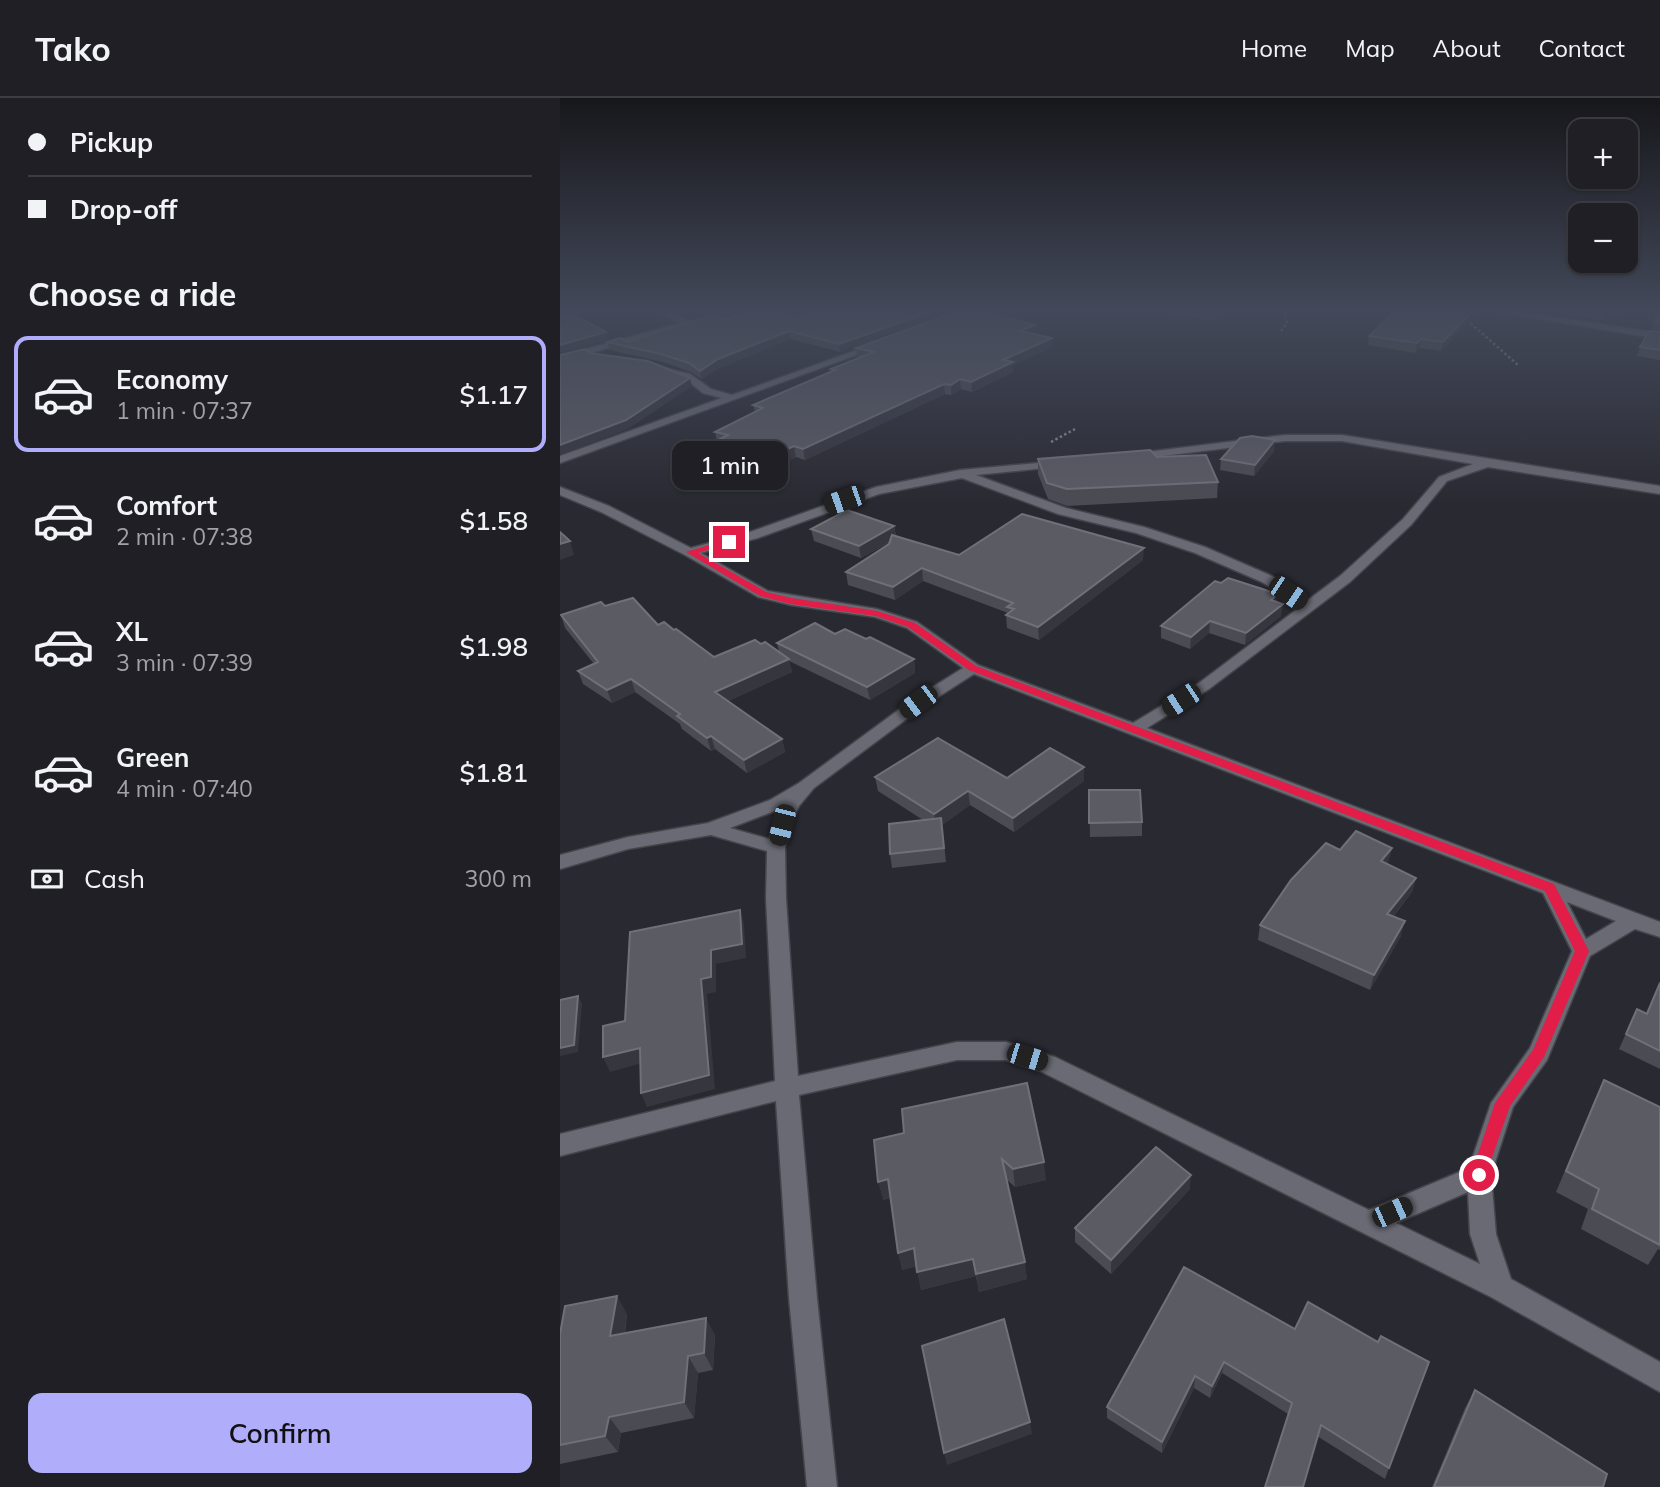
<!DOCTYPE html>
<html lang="en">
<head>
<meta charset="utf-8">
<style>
	:root { --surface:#1f1f25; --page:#2c2c32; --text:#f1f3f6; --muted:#a1a2a7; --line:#3c3d42; --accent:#b0aefa }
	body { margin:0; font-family:Mulish,sans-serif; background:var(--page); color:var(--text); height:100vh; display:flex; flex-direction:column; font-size:26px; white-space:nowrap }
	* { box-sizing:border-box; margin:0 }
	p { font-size:23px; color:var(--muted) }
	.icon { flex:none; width:38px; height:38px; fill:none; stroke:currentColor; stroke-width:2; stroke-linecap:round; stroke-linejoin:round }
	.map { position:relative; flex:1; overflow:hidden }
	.drawer { display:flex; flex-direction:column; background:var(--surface); width:560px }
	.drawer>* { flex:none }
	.guide { display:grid; align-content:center; height:154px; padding:0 28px; background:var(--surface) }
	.fabs { position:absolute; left:1008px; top:21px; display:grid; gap:14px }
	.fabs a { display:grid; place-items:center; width:70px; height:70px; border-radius:14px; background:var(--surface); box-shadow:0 2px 5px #0004,0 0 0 2px var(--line); font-size:35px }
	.end { position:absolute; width:32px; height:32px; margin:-16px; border:9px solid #e11d48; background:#fff; box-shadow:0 0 0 4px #fff }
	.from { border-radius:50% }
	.bubble { position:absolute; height:49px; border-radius:14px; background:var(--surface); box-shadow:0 2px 5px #0004,0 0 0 2px var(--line); font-size:23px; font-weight:600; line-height:49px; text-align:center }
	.car { position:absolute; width:21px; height:42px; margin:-21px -10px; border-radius:9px; box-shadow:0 0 5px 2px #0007; background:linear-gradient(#222 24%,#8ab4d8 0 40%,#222 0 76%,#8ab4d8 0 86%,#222 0) }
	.guide b { display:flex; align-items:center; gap:24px; height:66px; font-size:26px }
	.guide b+b { border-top:2px solid var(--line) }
	.guide i { width:18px; height:18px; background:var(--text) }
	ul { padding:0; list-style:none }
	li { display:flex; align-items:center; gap:21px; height:116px; margin:0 14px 10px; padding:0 14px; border:4px solid transparent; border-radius:14px }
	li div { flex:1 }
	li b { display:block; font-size:26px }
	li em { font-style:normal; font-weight:600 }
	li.selected { border-color:var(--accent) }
	li>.icon { width:63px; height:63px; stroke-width:1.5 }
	h2 { padding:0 28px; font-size:32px; line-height:84px }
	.pay { display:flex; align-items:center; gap:18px; height:77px; padding:0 28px; font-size:26px }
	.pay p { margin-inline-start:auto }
	.button { display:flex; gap:14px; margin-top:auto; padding:14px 28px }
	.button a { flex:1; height:80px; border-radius:14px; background:var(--accent); color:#111; font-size:28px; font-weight:600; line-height:80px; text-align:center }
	header { display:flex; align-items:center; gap:42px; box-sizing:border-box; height:98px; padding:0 35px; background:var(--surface); border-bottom:2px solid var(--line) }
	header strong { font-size:33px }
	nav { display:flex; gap:38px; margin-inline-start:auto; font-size:24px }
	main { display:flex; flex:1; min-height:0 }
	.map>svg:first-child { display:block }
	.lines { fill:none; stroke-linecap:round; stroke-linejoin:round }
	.street-casing { stroke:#44444b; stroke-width:3 }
	.path { stroke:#8a8a91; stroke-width:2.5; stroke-dasharray:2.5 2.5; stroke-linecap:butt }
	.street { fill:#6a6a74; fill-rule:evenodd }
	.wall { fill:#4b4b53 }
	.shaded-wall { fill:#36363f }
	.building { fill:#5b5b64; stroke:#707079; stroke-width:2 }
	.route { fill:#e11d48 }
</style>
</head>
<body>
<header>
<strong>Tako</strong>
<nav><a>Home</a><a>Map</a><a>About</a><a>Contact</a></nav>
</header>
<main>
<section class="drawer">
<div class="guide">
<b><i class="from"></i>Pickup</b>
<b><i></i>Drop-off</b>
</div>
<h2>Choose a ride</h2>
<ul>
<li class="selected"><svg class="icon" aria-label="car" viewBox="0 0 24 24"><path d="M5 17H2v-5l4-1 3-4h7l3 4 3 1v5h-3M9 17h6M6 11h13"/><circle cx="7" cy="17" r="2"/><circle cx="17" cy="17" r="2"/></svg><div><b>Economy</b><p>1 min · 07:37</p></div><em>$1.17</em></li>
<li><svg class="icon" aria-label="car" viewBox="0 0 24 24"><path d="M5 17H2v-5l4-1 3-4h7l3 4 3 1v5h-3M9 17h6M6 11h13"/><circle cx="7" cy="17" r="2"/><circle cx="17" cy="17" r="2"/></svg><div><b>Comfort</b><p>2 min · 07:38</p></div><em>$1.58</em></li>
<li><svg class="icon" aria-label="car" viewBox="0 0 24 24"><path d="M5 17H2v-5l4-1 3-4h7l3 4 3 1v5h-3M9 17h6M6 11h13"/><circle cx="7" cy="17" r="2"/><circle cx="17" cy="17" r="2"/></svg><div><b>XL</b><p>3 min · 07:39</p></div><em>$1.98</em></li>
<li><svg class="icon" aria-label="car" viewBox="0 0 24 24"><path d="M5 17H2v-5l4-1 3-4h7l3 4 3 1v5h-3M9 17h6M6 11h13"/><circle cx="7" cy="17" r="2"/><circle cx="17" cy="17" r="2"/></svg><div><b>Green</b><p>4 min · 07:40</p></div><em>$1.81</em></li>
</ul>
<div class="pay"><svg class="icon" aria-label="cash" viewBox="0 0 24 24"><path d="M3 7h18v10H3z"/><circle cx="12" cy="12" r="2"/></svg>Cash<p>300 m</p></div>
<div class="button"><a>Confirm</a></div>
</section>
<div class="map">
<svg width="1100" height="1389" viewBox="0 0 1100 1389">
	<rect width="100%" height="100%" fill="#292931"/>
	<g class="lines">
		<defs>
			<g id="street">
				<polygon points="100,214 111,214 129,223 160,214 173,214 0,264 0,258 120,225"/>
				<polygon points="939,214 959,214 1100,235 1100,241"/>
				<polygon points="316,245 324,247 0,365 0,358 162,300 143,295 124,280 100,273 100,269 130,276 151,291 172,297"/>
				<path d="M725,337H782L1100,388V396L928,369L887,383L851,427L790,484L649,591L587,630L1100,824V839L1075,831L1030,858L987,962L953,1009L931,1077L936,1136L951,1181L1100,1264V1294L931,1199L480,973L446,962H397L239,997L257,1200L277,1389H247L229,1200L216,1003L0,1058V1036L215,983L206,800L207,753L151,737L68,751L0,771V757L68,739L148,725L210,702L239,685L352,602L403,570L347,530L315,519L231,507L198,499L125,457L41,414L0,397V389L49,408L131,450L190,434L316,389L400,372L500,363L504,364V368L416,377L506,410L584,429L645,449L712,478L748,502L780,478L843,421L879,379L913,366L782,343H725L570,362L564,359L570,356ZM402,380L498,416L576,435L635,455L702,484L740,509L639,585L573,625L418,567L357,524L317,511L208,493L141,455L198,440L319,396ZM414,576L983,795L1012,853L970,950L931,1005L909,1070L809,1112L495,959L446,944H397L238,978L226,800L225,749L230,727L239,708L254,690L364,608ZM220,711L209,741L170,730ZM1007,804L1056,823L1026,841ZM908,1094L910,1136L920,1166L836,1125Z"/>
			</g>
		</defs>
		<use href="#street" class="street-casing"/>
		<g class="path">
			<polyline points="298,214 311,217"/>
			<polyline points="907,222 958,267"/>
			<polyline points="721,233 727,225 724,217 729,214"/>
			<polyline points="491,344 515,331"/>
		</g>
		<use href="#street" class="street"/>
	</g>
	<g class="wall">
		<polygon points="294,214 280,254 231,241 159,270 142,281 131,274 103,264 50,252 47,244 68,244 238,220"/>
		<polygon points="604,214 668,214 654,223"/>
		<polygon points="919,214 881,253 860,250 855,255 808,247 809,238"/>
		<polygon points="1011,214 1066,214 1043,222 1010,218"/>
		<polygon points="1100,214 1100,233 1092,231 1095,223"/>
		<polygon points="475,227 475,236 492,249 453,267 453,274 412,294 401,291 391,297 385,296 245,362 236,359 221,366 163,351 162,345 157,344 155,334 195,314 193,307 272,274 271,271 300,260 297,259 296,250"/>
		<polygon points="1100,234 1100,262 1077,258 1080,249"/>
		<polygon points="714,353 694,378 660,372 661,361"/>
		<polygon points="597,359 658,384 657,400 507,408 488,401 478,376 478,361"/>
		<polygon points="334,428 336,438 399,457 583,462 479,542 447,530 446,517 448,515 363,483 335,502 288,487 286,474 329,446 330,444 301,460 254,443 251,431"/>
		<polygon points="717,505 721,518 685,547 649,535 630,551 601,540 601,528"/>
		<polygon points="45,508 114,532 154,559 201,546 219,554 217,545 275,536 306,541 354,561 355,575 310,602 229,563 232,574 168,603 222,641 225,654 187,675 155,651 151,653 122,631 120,626 75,594 52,605 23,586 18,573 34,566 5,530 1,517"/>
		<polygon points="315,679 447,680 524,683 454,734 410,707 382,727 386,764 332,770 330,756 363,722 318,693"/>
		<polygon points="529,692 582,724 582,738 530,739"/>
		<polygon points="832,750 828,764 827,766 856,780 852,794 833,819 841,838 810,892 698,842 700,827 780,752"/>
		<polygon points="1100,883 1100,971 1059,951 1077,911 1086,915"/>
		<polygon points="1044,982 1100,1009 1100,1152 1098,1151 1088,1167 1021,1131 1028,1111 996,1094 1034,1003"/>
		<polygon points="342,1011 486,1082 455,1089 446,1081 467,1181 419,1194 416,1178 361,1192 357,1168 342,1172 330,1100 323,1102 344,1035"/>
		<polygon points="630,1091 551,1176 515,1144 515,1130"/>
		<polygon points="624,1169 829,1370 825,1381 757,1338 728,1316 662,1275 650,1300 634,1290 602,1355 547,1320 547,1309"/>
		<polygon points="67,1216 65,1236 155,1237 153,1272 138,1275 134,1320 61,1335 58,1354 0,1366 0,1236"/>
		<polygon points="915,1292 1043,1389 872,1389 905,1310"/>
	</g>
	<g class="shaded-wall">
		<polygon points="370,214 392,214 280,254 279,246"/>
		<polygon points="656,214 668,214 654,223 654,215"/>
		<polygon points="912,214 919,214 881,253 883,244"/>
		<polygon points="1047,214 1066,214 1043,222 1045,215"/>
		<polygon points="475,227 475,236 460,233"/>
		<polygon points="229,233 231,241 159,270 142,281 140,273 158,261"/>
		<polygon points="46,234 48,242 0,255 0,247"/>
		<polygon points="492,240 492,249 453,267 453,274 412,294 411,284 443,262"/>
		<polygon points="861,241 860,250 855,255 857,245"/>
		<polygon points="130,280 132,288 68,331 0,357 0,347"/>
		<polygon points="400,281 401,291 391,297 391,287"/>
		<polygon points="384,286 385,296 245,362 243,351"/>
		<polygon points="715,342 714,353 694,378 695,367"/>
		<polygon points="234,348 236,359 221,366 219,355"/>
		<polygon points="334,428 336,440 301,460 299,448"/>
		<polygon points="10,443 14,457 0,462 0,446"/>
		<polygon points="584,450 583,462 479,542 478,529"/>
		<polygon points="362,470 363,483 335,502 333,489"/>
		<polygon points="718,496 717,508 711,502"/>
		<polygon points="723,506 721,518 685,547 686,535"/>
		<polygon points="650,523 649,535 630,551 631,539"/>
		<polygon points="229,561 232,574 159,607 155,594"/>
		<polygon points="354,561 355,575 310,602 307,589"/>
		<polygon points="71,581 75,594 52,605 47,592"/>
		<polygon points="151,638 155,651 151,653 147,640"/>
		<polygon points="222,641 225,654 187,675 184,662"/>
		<polygon points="524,669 524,683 454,734 453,720"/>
		<polygon points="408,693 410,707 382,727 386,764 382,727 376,731 374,716"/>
		<polygon points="832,750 828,764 817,778 821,763"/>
		<polygon points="856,780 852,794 823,831 827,816"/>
		<polygon points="180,812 184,826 186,860 156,866 156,894 147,896 155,991 87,1009 81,995 141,881 151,852"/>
		<polygon points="845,823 841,838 810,892 814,877"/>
		<polygon points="18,898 22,906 18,954 0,958 0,950"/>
		<polygon points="80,950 86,964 50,974 43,959"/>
		<polygon points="484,1064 486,1082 455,1089 453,1071"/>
		<polygon points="631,1077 630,1091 551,1176 551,1162"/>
		<polygon points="328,1081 332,1099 323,1102 318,1084"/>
		<polygon points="354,1150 358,1168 342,1172 338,1155"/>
		<polygon points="413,1161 416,1178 361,1192 357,1174"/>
		<polygon points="465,1164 467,1181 419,1194 416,1176"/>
		<polygon points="57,1198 67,1216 62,1256 50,1238"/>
		<polygon points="146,1220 155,1237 153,1272 144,1255"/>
		<polygon points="128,1258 138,1275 134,1320 124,1304"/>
		<polygon points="664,1264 662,1275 650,1300 652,1288"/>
		<polygon points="635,1278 634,1290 602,1355 602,1344"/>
		<polygon points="49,1319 61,1335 58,1354 45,1338"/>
		<polygon points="470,1324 472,1336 387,1367 384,1355"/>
	</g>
	<g class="building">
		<polygon points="0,214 7,214 46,234 0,247"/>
		<polygon points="188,214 215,214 238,220 257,214 294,214 308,216 315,214 370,214 279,246 229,233 158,261 140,273 129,265 101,256 47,244 60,240 68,244 153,217 165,221"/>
		<polygon points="396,214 426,214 475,227 460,233 492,240 443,262 453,264 411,284 400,281 391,287 384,286 243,351 234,348 219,355 160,341 168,337 155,334 203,310 193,307 275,272 271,271 314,254 296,250"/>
		<polygon points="835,214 912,214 883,244 861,241 857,245 809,238"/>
		<polygon points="1099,214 1100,224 1095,223"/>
		<polygon points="1089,233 1100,234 1100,252 1080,249"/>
		<polygon points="25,251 29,255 88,263 130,280 66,322 0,347 0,257"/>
		<polygon points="692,338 715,342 695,367 661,361 680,340"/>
		<polygon points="590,352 597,359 646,357 658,384 507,391 487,385 478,361"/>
		<polygon points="287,412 334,428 299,448 251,431"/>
		<polygon points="462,416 584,450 478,529 446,517 454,511 447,509 453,505 362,470 333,489 286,474 329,446 332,437 399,457"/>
		<polygon points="0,434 10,443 0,446"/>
		<polygon points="668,480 718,496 711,502 723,506 686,535 650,523 631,539 601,528 655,483 661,485"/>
		<polygon points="73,500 98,527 104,524 114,532 116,531 154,559 195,542 201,546 205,544 229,561 155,594 222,641 184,662 151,638 147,640 117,618 120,616 71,581 47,592 18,573 38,564 1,517 41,504 45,508"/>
		<polygon points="255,525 275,536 285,531 306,541 310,539 354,561 307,589 217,545"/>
		<polygon points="378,640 447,680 490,650 524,669 453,720 408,693 374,716 315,679"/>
		<polygon points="529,692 580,692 582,724 529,725"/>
		<polygon points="381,720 384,750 330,756 329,726"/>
		<polygon points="796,733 832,750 821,763 856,780 827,816 845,823 814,877 700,827 731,782 766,745 780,752"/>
		<polygon points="180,812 182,846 151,852 151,879 141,881 149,977 81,995 80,950 43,959 43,928 65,923 70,834"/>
		<polygon points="1100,885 1100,953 1066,936 1077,911 1087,916"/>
		<polygon points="18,898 14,947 0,950 0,902"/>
		<polygon points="1044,982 1100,1009 1100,1147 1032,1111 1039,1091 1006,1073"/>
		<polygon points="467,985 484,1064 453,1071 442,1061 465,1164 416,1176 413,1161 357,1174 354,1150 338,1155 328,1081 318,1084 314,1042 344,1035 342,1011"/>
		<polygon points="596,1049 631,1077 551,1162 515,1130"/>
		<polygon points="624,1169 735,1231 748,1204 818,1244 821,1238 869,1264 829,1370 761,1327 743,1389 705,1389 732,1305 664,1264 652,1288 635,1278 602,1344 547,1309"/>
		<polygon points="57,1198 50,1238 146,1220 144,1255 128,1258 124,1304 49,1319 45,1338 0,1347 0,1236 5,1208"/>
		<polygon points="444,1221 470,1324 384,1355 362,1248"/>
		<polygon points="915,1292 1047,1376 1043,1389 874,1389"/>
	</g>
	<linearGradient id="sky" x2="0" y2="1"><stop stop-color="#17171b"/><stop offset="0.52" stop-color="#43495a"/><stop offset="1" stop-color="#43495a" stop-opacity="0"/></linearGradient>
	<rect width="1100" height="408" fill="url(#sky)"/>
	<polygon class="route" points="166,442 173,444 138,455 206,494 231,500 317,513 355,525 416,568 994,786 1029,853 984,959 950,1008 924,1082 919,1084 913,1082 911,1077 935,1005 973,952 1015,853 985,793 409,572 348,529 316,518 231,506 200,498 126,454"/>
</svg>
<div class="fabs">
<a>+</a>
<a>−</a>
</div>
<i class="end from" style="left:919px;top:1077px"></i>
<i class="end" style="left:169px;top:444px"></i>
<div class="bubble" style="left:112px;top:343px;width:116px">1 min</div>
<i class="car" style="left:284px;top:402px;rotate:251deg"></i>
<i class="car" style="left:728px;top:495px;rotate:124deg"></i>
<i class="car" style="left:621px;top:602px;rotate:237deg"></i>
<i class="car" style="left:358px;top:604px;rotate:233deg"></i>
<i class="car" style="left:222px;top:727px;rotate:194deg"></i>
<i class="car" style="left:467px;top:959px;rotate:107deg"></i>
<i class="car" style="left:832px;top:1114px;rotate:66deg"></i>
</div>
</main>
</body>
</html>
